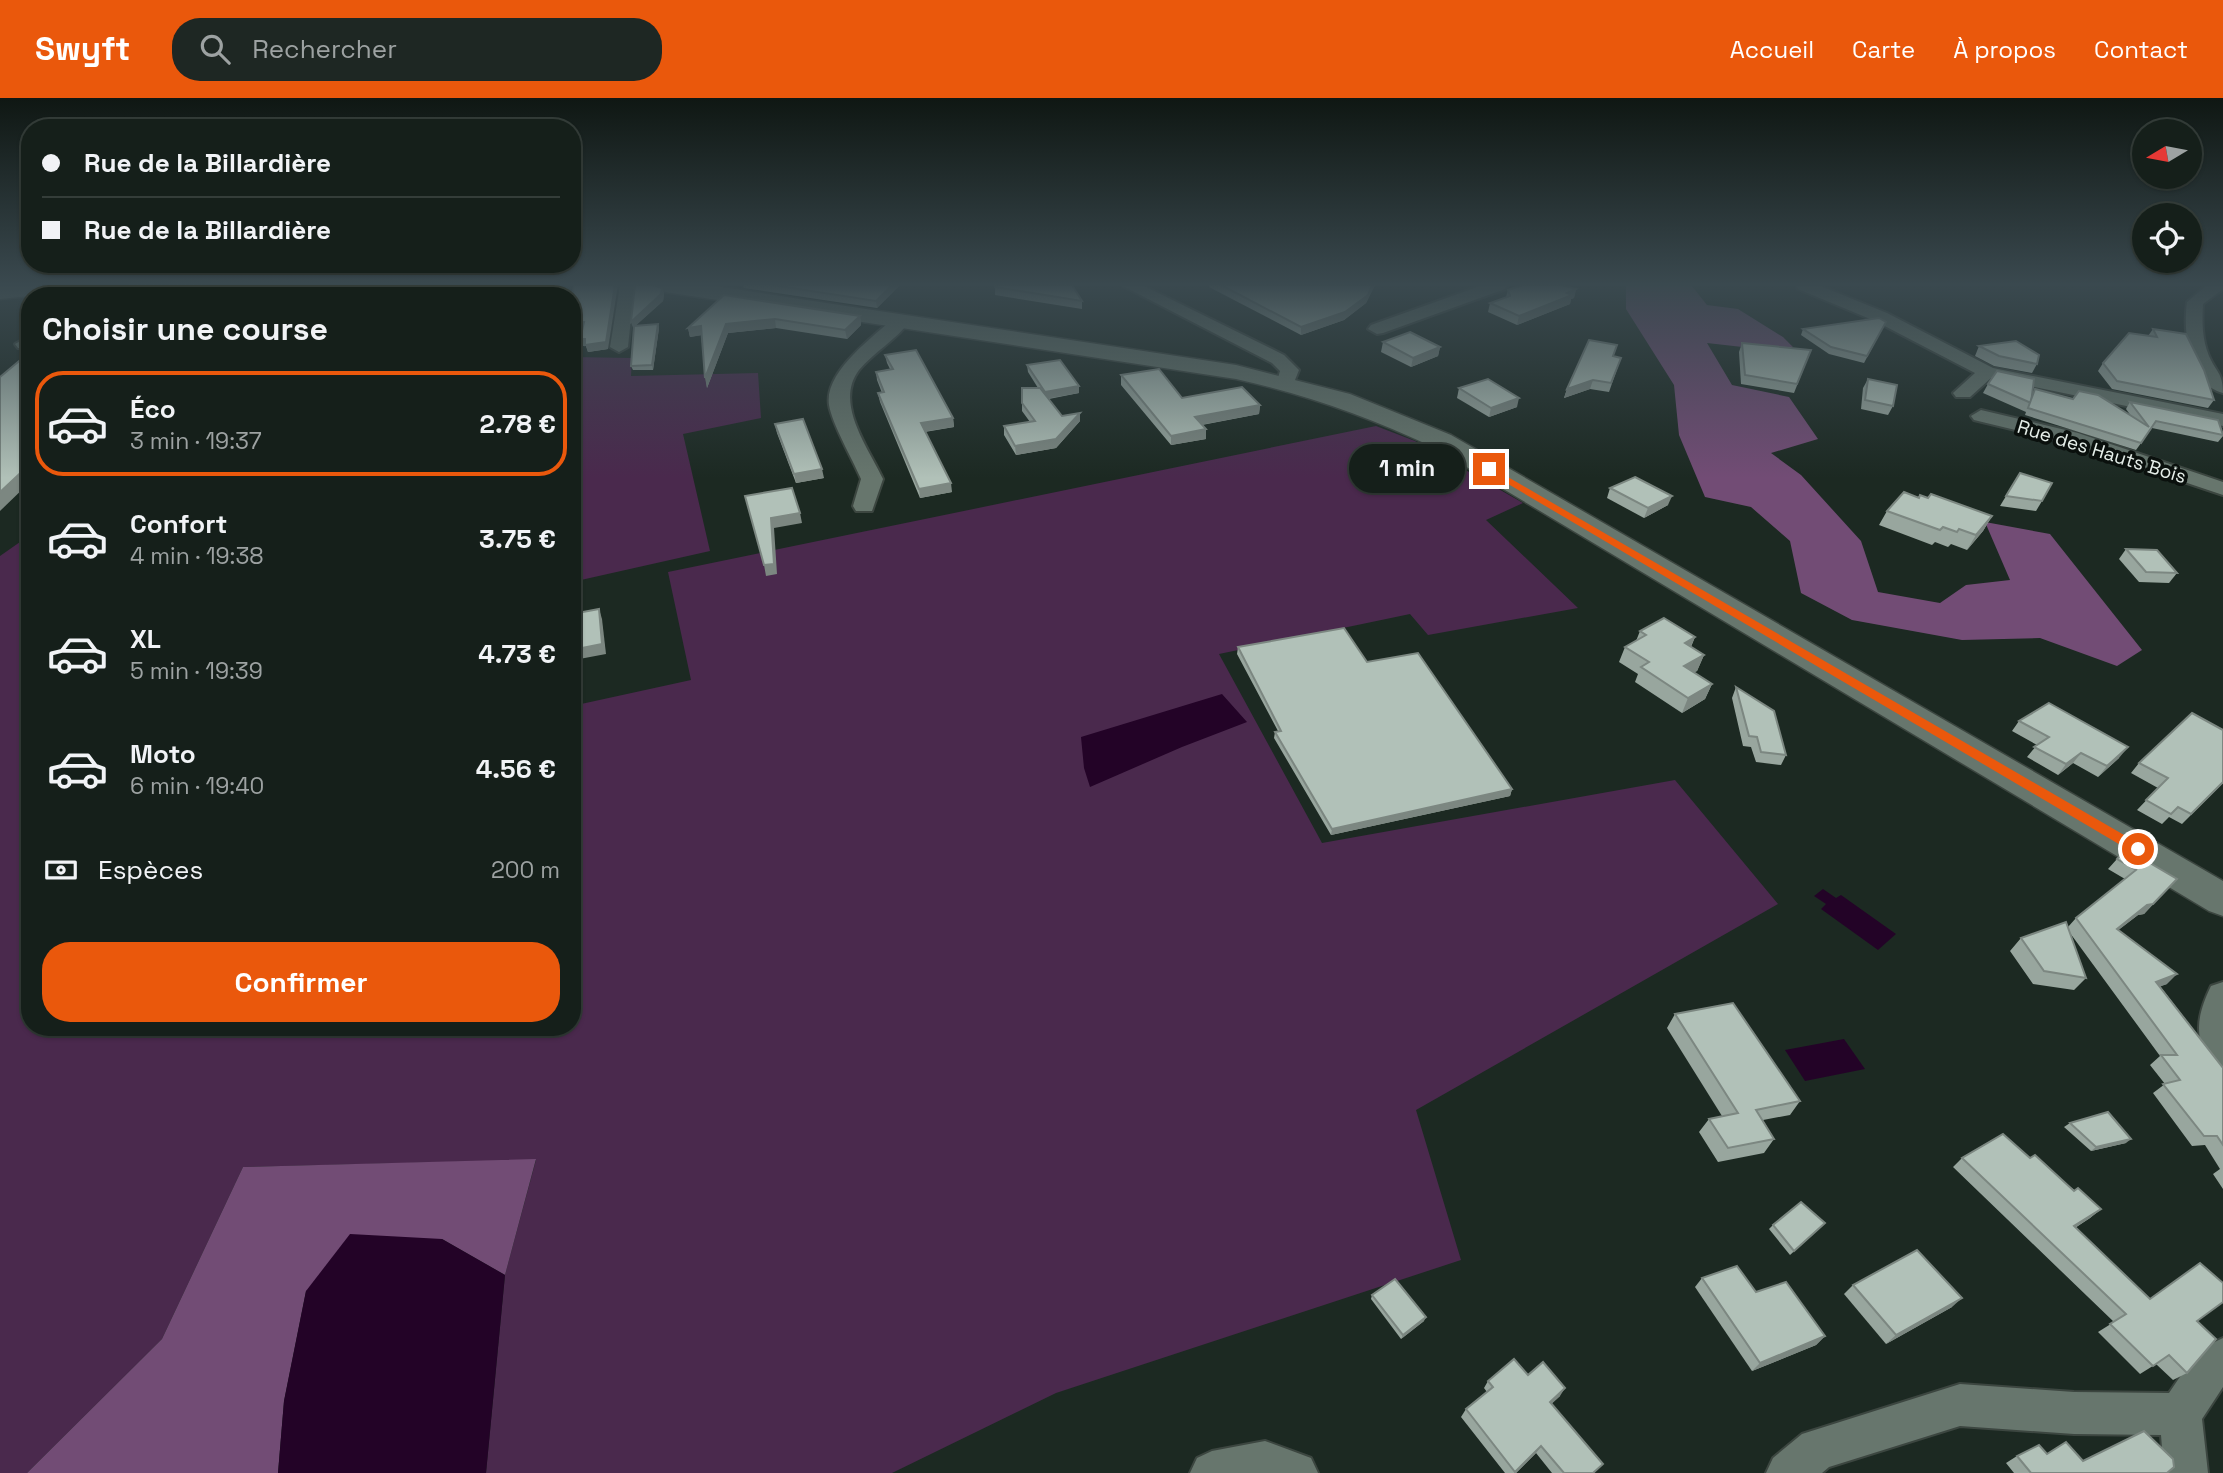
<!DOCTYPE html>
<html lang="fr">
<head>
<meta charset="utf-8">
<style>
	:root { --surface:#151f1a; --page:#1e2723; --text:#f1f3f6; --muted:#9da2a2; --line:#343d39; --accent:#ea580c }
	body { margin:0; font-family:"Space Grotesk",sans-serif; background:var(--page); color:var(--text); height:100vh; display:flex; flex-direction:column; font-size:26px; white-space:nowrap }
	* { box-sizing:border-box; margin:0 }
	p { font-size:23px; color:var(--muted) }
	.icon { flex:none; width:38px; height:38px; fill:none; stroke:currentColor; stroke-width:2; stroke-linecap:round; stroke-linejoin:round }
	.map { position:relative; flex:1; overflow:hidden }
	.details { position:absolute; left:21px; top:189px; width:560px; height:749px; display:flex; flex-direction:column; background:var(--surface); border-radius:28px; box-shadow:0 2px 5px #0004,0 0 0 2px var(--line) }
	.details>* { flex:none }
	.banner { position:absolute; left:21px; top:21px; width:560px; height:154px; border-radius:28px; box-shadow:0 2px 5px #0004,0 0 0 2px var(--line); display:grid; align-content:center; height:154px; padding:0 21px; background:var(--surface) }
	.needle { width:46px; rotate:260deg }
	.buttons { position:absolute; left:2132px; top:21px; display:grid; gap:14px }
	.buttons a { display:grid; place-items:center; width:70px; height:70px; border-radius:50%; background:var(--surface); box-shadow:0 2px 5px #0004,0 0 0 2px var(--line); font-size:35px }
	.end { position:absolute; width:32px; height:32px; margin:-16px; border:9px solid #ea580c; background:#fff; box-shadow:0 0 0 4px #fff }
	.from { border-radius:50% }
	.bubble { position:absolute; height:49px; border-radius:24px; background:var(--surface); box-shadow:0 2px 5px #0004,0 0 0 2px var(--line); font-size:23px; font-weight:800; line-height:49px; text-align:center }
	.banner b { display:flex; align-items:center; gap:24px; height:66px; font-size:26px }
	.banner b+b { border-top:2px solid var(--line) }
	.banner i { width:18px; height:18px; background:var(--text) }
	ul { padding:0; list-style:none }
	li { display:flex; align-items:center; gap:21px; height:105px; margin:0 14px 10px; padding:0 7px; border:4px solid transparent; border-radius:28px }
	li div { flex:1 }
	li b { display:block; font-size:26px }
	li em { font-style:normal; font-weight:800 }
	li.on { border-color:var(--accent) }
	li>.icon { width:63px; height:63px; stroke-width:1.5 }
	h2 { padding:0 21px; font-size:32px; line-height:84px }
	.pay { display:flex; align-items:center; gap:18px; height:77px; padding:0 21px; font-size:26px }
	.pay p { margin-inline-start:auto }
	.action { display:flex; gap:14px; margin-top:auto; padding:14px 21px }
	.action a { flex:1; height:80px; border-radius:28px; background:var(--accent); color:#fff; font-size:28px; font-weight:800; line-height:80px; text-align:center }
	header { display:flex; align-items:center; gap:42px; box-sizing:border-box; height:98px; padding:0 35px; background:var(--accent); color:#fff }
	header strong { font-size:33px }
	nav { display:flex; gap:38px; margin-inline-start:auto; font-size:24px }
	.search { width:490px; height:63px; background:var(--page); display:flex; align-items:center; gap:18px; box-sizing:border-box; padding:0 24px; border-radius:28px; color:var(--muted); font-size:26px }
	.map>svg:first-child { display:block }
	.green { fill:#4a294d }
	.forest { fill:#724c75 }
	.water { fill:#230327 }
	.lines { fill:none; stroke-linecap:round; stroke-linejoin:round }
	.minor-casing { stroke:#3c4640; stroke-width:4 }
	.tertiary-casing { stroke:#3c4640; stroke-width:3 }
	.minor { fill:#67766d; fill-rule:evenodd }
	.tertiary { fill:#67766d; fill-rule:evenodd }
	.wall { fill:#98a69e }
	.shaded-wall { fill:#7c8781 }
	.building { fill:#b1c1b8; stroke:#7c8781; stroke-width:2 }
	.route { fill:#ea580c }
	.labels { text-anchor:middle; stroke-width:7; stroke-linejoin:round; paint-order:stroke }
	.far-street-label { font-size:19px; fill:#e5eee9; stroke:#0a100d }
</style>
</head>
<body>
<header>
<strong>Swyft</strong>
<div class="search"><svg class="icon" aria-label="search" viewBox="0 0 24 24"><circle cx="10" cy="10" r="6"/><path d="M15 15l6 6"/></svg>Rechercher</div>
<nav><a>Accueil</a><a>Carte</a><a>À propos</a><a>Contact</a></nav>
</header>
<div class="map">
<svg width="2223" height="1375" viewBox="0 0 2223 1375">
	<rect width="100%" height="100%" fill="#1c2922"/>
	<g class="green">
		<polygon points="572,259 632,260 631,278 758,275 761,320 683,336 710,453 572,484"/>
		<polygon points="1376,328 1415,343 1523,405 1486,422 1578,510 1428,537 1410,516 1219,556 1322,745 1675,682 1778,806 1416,1012 1461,1162 1056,1295 892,1375 486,1375 505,1177 536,1062 243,1069 162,1241 27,1375 0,1375 0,458 30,437 30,929 572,929 572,608 691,582 668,474"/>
	</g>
	<g class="forest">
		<polygon points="1626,187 1691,187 1707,207 1738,211 1783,239 1793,249 1778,253 1707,245 1732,287 1789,299 1818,341 1771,355 1801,377 1861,443 1878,494 1940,505 1966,487 2010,482 1985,424 2050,436 2142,552 2117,568 2040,540 1962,542 1852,522 1801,495 1790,443 1751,409 1705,399 1679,337 1674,287 1626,211"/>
		<polygon points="536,1061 505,1177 442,1141 306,1193 284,1303 278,1375 27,1375 162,1241 243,1069"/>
	</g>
	<g class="water">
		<polygon points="1222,596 1247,624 1182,649 1090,689 1084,670 1081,639"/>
		<polygon points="1823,791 1836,800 1841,797 1896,836 1878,852 1821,811 1826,806 1814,798"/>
		<polygon points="1844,941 1865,971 1805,983 1785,952"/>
		<polygon points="350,1136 442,1141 505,1177 486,1375 278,1375 284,1303 306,1193"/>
	</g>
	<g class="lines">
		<defs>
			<g id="minor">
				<polygon points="620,187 637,187 634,191 628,249 619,254 610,249"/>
				<polygon points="1121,187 1142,187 1284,257 1299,272 1293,287 1279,287 1277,283 1280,273 1272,265"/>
				<polygon points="1483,187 1507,187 1505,191 1383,235 1377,236 1368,231 1371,227"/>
				<polygon points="1796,187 1818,187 1887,215 1993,270 2223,316 2223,328 1991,280 1970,299 1956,299 1953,295 1975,275 1875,223 1798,191"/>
				<path d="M2207,187H2223V191L2203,206C2202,224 2202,241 2209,258C2216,274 2223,275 2223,295C2188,286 2183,232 2187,204Z"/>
				<path d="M901,218L910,223C896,242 874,254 859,272C834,305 868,349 883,381L872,413H856L853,408L861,381C853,362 832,326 829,307C824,274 873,239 895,219Z"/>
				<polygon points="30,238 30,251 18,250 15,246"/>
				<polygon points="1981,312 2078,335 2223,384 2223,397 2065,344 1974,322 1971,318"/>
				<path d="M2223,884V976L2211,971C2195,939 2195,921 2211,888Z"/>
				<path d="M2223,1240V1289L2202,1321L2208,1375H2164L2161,1337L2074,1336L1960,1328L1829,1369L1822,1375H1766L1773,1360L1802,1336L1960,1286L2074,1294L2169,1295C2185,1272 2197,1251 2223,1240Z"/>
				<polygon points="1265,1343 1311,1360 1318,1375 1190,1375 1197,1360 1212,1353"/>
			</g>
			<g id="tertiary">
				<polygon points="0,187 77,187 74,192 66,194 0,201"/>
				<path d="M654,187H708L1236,267L1350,296L1451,337L2223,783V818L2209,813L1433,349C1369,319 1305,296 1236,281L665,194L657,192Z"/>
			</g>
		</defs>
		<use href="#minor" class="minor-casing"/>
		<use href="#tertiary" class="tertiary-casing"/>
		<use href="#minor" class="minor"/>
		<use href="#tertiary" class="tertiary"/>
	</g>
	<g class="wall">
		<polygon points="462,187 495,187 494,189 463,190"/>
		<polygon points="743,187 900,187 877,210 744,190"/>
		<polygon points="995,187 1082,203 1082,211 995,197"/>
		<polygon points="1209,187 1375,187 1366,205 1344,222 1301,237 1209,189"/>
		<polygon points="662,190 664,196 663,203 635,228 658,226 659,230 653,272 633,272 631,268 634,229 633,230"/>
		<polygon points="1576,191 1574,200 1571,201 1570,206 1517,227 1488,214 1490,205 1506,199 1508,192"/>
		<polygon points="724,197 860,218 861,227 847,241 776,230 728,235 707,290 701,237 690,239 688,230"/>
		<polygon points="572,202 608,251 588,254 586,248 582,248 580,241 582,231 572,231"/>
		<polygon points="1886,224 1864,265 1829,256 1801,237 1803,231"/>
		<polygon points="2153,231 2214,302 2208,310 2112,291 2098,273 2103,265 2148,238"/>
		<polygon points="1383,244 1440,249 1438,258 1411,269 1381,254"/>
		<polygon points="1742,245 1811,252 1794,295 1741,286 1739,254"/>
		<polygon points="1979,248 2037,266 2032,275 1994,268 1975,258"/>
		<polygon points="885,257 953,320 954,329 925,334 952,394 920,400 880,304 878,295 882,295 877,282 876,274 890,271 887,265"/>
		<polygon points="1613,258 1621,260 1609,294 1590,291 1564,300 1567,291"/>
		<polygon points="1027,267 1079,288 1079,295 1049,301 1062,318 1080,323 1056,350 1016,357 1004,337 1004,328 1030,324 1022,313 1022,290 1038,290 1028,274"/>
		<polygon points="1121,277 1182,300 1260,307 1259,316 1202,327 1206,341 1171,347 1121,287"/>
		<polygon points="1868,281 1893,308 1888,317 1861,311 1863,290"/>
		<polygon points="1988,286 2032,296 2035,291 2131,318 2126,311 2130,304 2223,336 2223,338 2218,344 2152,330 2136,352 2025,317 2026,314 1983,295"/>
		<polygon points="1459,290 1517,309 1489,319 1457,300"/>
		<polygon points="775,326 824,380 796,385 777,335"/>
		<polygon points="2020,375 2042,403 2036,413 2000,408"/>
		<polygon points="1610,390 1668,407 1644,420 1607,400"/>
		<polygon points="1919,400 1928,400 1992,418 1983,433 1967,452 1951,446 1948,449 1935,444 1932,447 1879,427 1887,413"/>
		<polygon points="2126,451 2177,475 2169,485 2139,484 2119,461"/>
		<polygon points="1640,533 1695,539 1691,549 1704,557 1697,573 1694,574 1712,586 1705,601 1682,615 1635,584 1638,576 1619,564 1625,549 1636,543"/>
		<polygon points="1238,549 1367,564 1512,691 1510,698 1331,737 1274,640 1275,634 1278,633 1237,556"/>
		<polygon points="1736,589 1786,657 1781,667 1756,664 1751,649 1743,648 1732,600"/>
		<polygon points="2019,623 2119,660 2098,679 2073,665 2058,677 2027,659 2037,647 2012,633"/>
		<polygon points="2223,632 2223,685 2182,726 2169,719 2162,726 2137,712 2158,690 2131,675 2139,665"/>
		<polygon points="2126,751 2177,781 2144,816 2138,817 2118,832 2167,886 2160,888 2223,970 2223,1091 2213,1076 2220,1071 2205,1047 2192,1048 2153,995 2165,986 2150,967 2160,958 2070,835 2086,880 2074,892 2033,886 2010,853 2021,840 2068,829 2076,820 2125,781 2108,771"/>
		<polygon points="1675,916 1800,1003 1790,1017 1763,1022 1774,1041 1764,1055 1718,1064 1699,1034 1709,1021 1722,1018 1667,930"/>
		<polygon points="2070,1025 2126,1045 2091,1053 2064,1029"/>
		<polygon points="1962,1060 2030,1060 2101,1111 2090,1120 2075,1130 2150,1201 2197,1223 2187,1275 2173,1282 2156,1266 2140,1276 2098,1234 2114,1224 1953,1069"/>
		<polygon points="1825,1125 1790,1157 1769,1131 1773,1127"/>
		<polygon points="1702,1180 1756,1194 1825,1238 1816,1247 1752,1273 1695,1189"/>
		<polygon points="1853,1187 1952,1209 1886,1246 1844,1196"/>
		<polygon points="1372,1197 1424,1223 1401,1241 1371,1201"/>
		<polygon points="1528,1277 1560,1298 1551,1306 1594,1375 1552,1375 1536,1355 1516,1375 1505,1375 1461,1319 1466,1311 1487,1294 1484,1290 1488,1283"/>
		<polygon points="2047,1356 2083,1363 2167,1375 2014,1375 2006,1365 2017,1358"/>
	</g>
	<g class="shaded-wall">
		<polygon points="209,187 263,187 209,198 161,198 161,196"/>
		<polygon points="615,187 618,187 608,251 588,254 586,248 582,248 580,241 585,241"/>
		<polygon points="892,187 900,187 877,210 876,203"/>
		<polygon points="1372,187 1375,187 1366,205 1344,222 1301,237 1301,229"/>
		<polygon points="662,190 664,196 663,203 633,230 631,224"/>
		<polygon points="1576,191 1574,200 1571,201 1570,206 1517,227 1519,218"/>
		<polygon points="860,218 861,227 847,241 845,232"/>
		<polygon points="775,221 776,230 728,235 707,290 705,280 726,226"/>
		<polygon points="658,226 659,230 653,272 652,267"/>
		<polygon points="701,228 703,237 690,239 688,230"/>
		<polygon points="1440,249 1438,258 1411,269 1413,260"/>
		<polygon points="1593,282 1590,291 1564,300 1567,291"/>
		<polygon points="1079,288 1079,295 1045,301 1045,294"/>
		<polygon points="1519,300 1517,309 1489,319 1491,310"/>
		<polygon points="1260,307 1259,316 1195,328 1195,319"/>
		<polygon points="1080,315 1080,323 1056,350 1016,357 1015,348"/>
		<polygon points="953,320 954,329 922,334 921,325"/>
		<polygon points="1206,331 1206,341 1171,347 1171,338"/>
		<polygon points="30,366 30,384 0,413 0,394"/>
		<polygon points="822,371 824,380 796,385 794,376"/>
		<polygon points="951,385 952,394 920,400 919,391"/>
		<polygon points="1672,398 1668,407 1644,420 1648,410"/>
		<polygon points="800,415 802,425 774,430 777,476 766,478 764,467 771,420"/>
		<polygon points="1992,418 1983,433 1967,452 1976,437"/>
		<polygon points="599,511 602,521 606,556 574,562 572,559 572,552"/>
		<polygon points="1695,539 1688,555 1685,545"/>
		<polygon points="1704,557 1697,573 1677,583 1684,568"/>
		<polygon points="1712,586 1705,601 1682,615 1688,600"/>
		<polygon points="2128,649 2119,660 2098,679 2107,668"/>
		<polygon points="2081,655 2073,665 2058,677 2066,666"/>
		<polygon points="1512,691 1510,698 1331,737 1332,731"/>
		<polygon points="2153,806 2144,816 2138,817 2107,841 2117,831 2147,807"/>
		<polygon points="2177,876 2167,886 2146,894 2156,884"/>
		<polygon points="2131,1041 2126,1045 2091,1053 2096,1049"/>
		<polygon points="2101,1111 2090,1120 2063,1137 2074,1128"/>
		<polygon points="1962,1200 1952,1209 1886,1246 1896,1237"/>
		<polygon points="1426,1219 1424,1223 1401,1241 1403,1237"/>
		<polygon points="1825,1238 1816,1247 1752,1273 1760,1265"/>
		<polygon points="1565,1290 1560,1298 1545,1312 1550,1304"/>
		<polygon points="1541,1348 1536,1355 1516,1375 1515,1375"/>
	</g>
	<g class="building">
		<polygon points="126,187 209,187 161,196 166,198 111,198"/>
		<polygon points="574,187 615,187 606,244 585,247 585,241 580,241 584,224 572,225 572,202"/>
		<polygon points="635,187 653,187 662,190 661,196 631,224"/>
		<polygon points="772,187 892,187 876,203"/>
		<polygon points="995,187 1072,187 1082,203 995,189"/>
		<polygon points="1221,187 1372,187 1368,197 1345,214 1301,229"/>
		<polygon points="1523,187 1561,187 1576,191 1567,195 1572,197 1519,218 1490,205 1510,198 1508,192"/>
		<polygon points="724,197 860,218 845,232 775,221 726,226 705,280 701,228 688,230"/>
		<polygon points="1879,220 1886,224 1867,258 1831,249 1803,231"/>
		<polygon points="658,226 652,267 631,268 634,228"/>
		<polygon points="2153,231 2186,236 2204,272 2214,302 2117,283 2103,265 2129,235 2157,239"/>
		<polygon points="1410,234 1440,249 1413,260 1383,244"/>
		<polygon points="1589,242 1617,247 1613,258 1621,260 1611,285 1593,282 1567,291"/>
		<polygon points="2016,243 2039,257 2037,266 1999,258 1979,248"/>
		<polygon points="1742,245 1811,252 1797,286 1745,277"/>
		<polygon points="916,252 953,320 921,325 951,385 919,391 878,295 884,294 876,274 893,271 885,257"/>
		<polygon points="30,254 30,366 0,394 0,279"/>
		<polygon points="1060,262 1079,288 1045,294 1027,267"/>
		<polygon points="1159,271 1182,300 1242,289 1260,307 1195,319 1206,331 1171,338 1121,277"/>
		<polygon points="1997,273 2034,281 2031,305 1988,286"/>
		<polygon points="1488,281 1519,300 1491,310 1459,290"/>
		<polygon points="1868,281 1897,287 1893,308 1865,302"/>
		<polygon points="1022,290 1040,290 1062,318 1080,315 1056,341 1015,348 1004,328 1035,323 1022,305"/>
		<polygon points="2035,291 2073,301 2079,293 2098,297 2149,329 2130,304 2218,322 2223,337 2156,323 2141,345 2028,310"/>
		<polygon points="803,321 822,371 794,376 775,326"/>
		<polygon points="2020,375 2052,385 2042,403 2006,398"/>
		<polygon points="1635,379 1672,398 1648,410 1610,390"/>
		<polygon points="792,390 800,415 771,420 774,466 764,467 745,398"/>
		<polygon points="1904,394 1919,400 1920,397 1928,400 1931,396 1992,418 1976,437 1959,431 1957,434 1943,429 1940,432 1887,413"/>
		<polygon points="2126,451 2157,452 2177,475 2146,474"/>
		<polygon points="599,511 602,546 572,552 572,516"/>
		<polygon points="1664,520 1695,539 1685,545 1704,557 1684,568 1712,586 1688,600 1641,569 1649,564 1625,549 1646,537 1640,533"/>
		<polygon points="1344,530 1367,564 1418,555 1512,691 1332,731 1275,634 1281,633 1238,549"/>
		<polygon points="1736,589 1774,613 1786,657 1761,654 1757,639 1749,638"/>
		<polygon points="2049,605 2128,649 2107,668 2081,655 2066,666 2034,649 2049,639 2019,623"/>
		<polygon points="2192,615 2223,632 2223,684 2191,716 2178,709 2171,716 2146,702 2168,680 2139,665"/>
		<polygon points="2126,751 2177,781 2153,806 2147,807 2117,831 2177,876 2156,884 2223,970 2223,1047 2217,1038 2204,1038 2163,986 2180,982 2161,957 2177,957 2076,820 2136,772 2117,761"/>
		<polygon points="2066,824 2086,880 2044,873 2021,840"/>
		<polygon points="1733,905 1800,1003 1756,1012 1774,1041 1728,1050 1709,1021 1738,1015 1675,916"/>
		<polygon points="2108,1014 2131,1041 2096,1049 2070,1025"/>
		<polygon points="2003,1036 2030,1060 2035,1057 2074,1093 2078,1090 2101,1111 2074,1128 2150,1201 2200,1165 2223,1185 2223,1204 2197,1223 2216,1241 2187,1275 2169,1257 2153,1268 2110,1226 2126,1216 1962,1060"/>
		<polygon points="1801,1104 1825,1125 1794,1153 1773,1127"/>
		<polygon points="1917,1152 1962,1200 1896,1237 1853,1187"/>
		<polygon points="1737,1168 1756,1194 1786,1184 1825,1238 1760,1265 1702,1180"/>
		<polygon points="1395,1181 1426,1219 1403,1237 1372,1197"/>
		<polygon points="1514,1261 1528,1277 1543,1264 1565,1290 1550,1304 1603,1366 1593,1375 1564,1375 1541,1348 1515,1374 1466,1311 1493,1289 1488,1283"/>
		<polygon points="2144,1333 2173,1361 2174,1369 2167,1375 2031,1375 2017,1358 2039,1347 2047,1356 2066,1344 2083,1363"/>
	</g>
	<linearGradient id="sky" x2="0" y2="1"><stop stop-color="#0f1713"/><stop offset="0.49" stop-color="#3a494f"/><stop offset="1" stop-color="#3a494f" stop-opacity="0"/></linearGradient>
	<rect width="2223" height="380" fill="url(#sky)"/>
	<polygon class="route" points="1489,368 2143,748 2143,755 2134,755 1486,373"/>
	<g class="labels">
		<g class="far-street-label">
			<text transform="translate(2102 353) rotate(17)" y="7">Rue des Hauts Bois</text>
		</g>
	</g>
</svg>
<div class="buttons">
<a><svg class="needle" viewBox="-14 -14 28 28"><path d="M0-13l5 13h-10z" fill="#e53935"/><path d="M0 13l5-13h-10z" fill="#9da2a2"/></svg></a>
<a><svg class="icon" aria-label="locate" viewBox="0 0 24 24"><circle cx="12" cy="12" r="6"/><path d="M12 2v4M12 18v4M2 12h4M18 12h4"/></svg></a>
</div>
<i class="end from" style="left:2138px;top:751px"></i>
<i class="end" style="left:1489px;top:371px"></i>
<div class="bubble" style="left:1349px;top:346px;width:116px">1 min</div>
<div class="banner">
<b><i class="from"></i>Rue de la Billardière</b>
<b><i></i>Rue de la Billardière</b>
</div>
<section class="details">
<h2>Choisir une course</h2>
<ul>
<li class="on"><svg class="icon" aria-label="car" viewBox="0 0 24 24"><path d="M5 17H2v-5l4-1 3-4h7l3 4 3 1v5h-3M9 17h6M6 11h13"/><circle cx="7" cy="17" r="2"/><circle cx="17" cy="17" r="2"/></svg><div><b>Éco</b><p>3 min · 19:37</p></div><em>2.78 €</em></li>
<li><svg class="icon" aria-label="car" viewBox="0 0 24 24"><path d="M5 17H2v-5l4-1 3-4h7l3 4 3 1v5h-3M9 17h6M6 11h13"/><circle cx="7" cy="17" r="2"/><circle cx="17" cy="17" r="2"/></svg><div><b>Confort</b><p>4 min · 19:38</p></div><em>3.75 €</em></li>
<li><svg class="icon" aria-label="car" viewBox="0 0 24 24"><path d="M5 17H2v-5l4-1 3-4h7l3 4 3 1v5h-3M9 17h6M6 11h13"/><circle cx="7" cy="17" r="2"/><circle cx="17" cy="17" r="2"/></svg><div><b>XL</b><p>5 min · 19:39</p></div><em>4.73 €</em></li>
<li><svg class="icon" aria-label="car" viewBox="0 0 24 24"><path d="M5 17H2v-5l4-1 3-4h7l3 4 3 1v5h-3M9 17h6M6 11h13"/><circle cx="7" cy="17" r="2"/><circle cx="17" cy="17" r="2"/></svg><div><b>Moto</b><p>6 min · 19:40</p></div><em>4.56 €</em></li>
</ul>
<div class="pay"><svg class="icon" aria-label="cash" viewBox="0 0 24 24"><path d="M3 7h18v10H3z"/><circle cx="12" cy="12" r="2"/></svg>Espèces<p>200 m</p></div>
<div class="action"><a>Confirmer</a></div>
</section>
</div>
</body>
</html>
